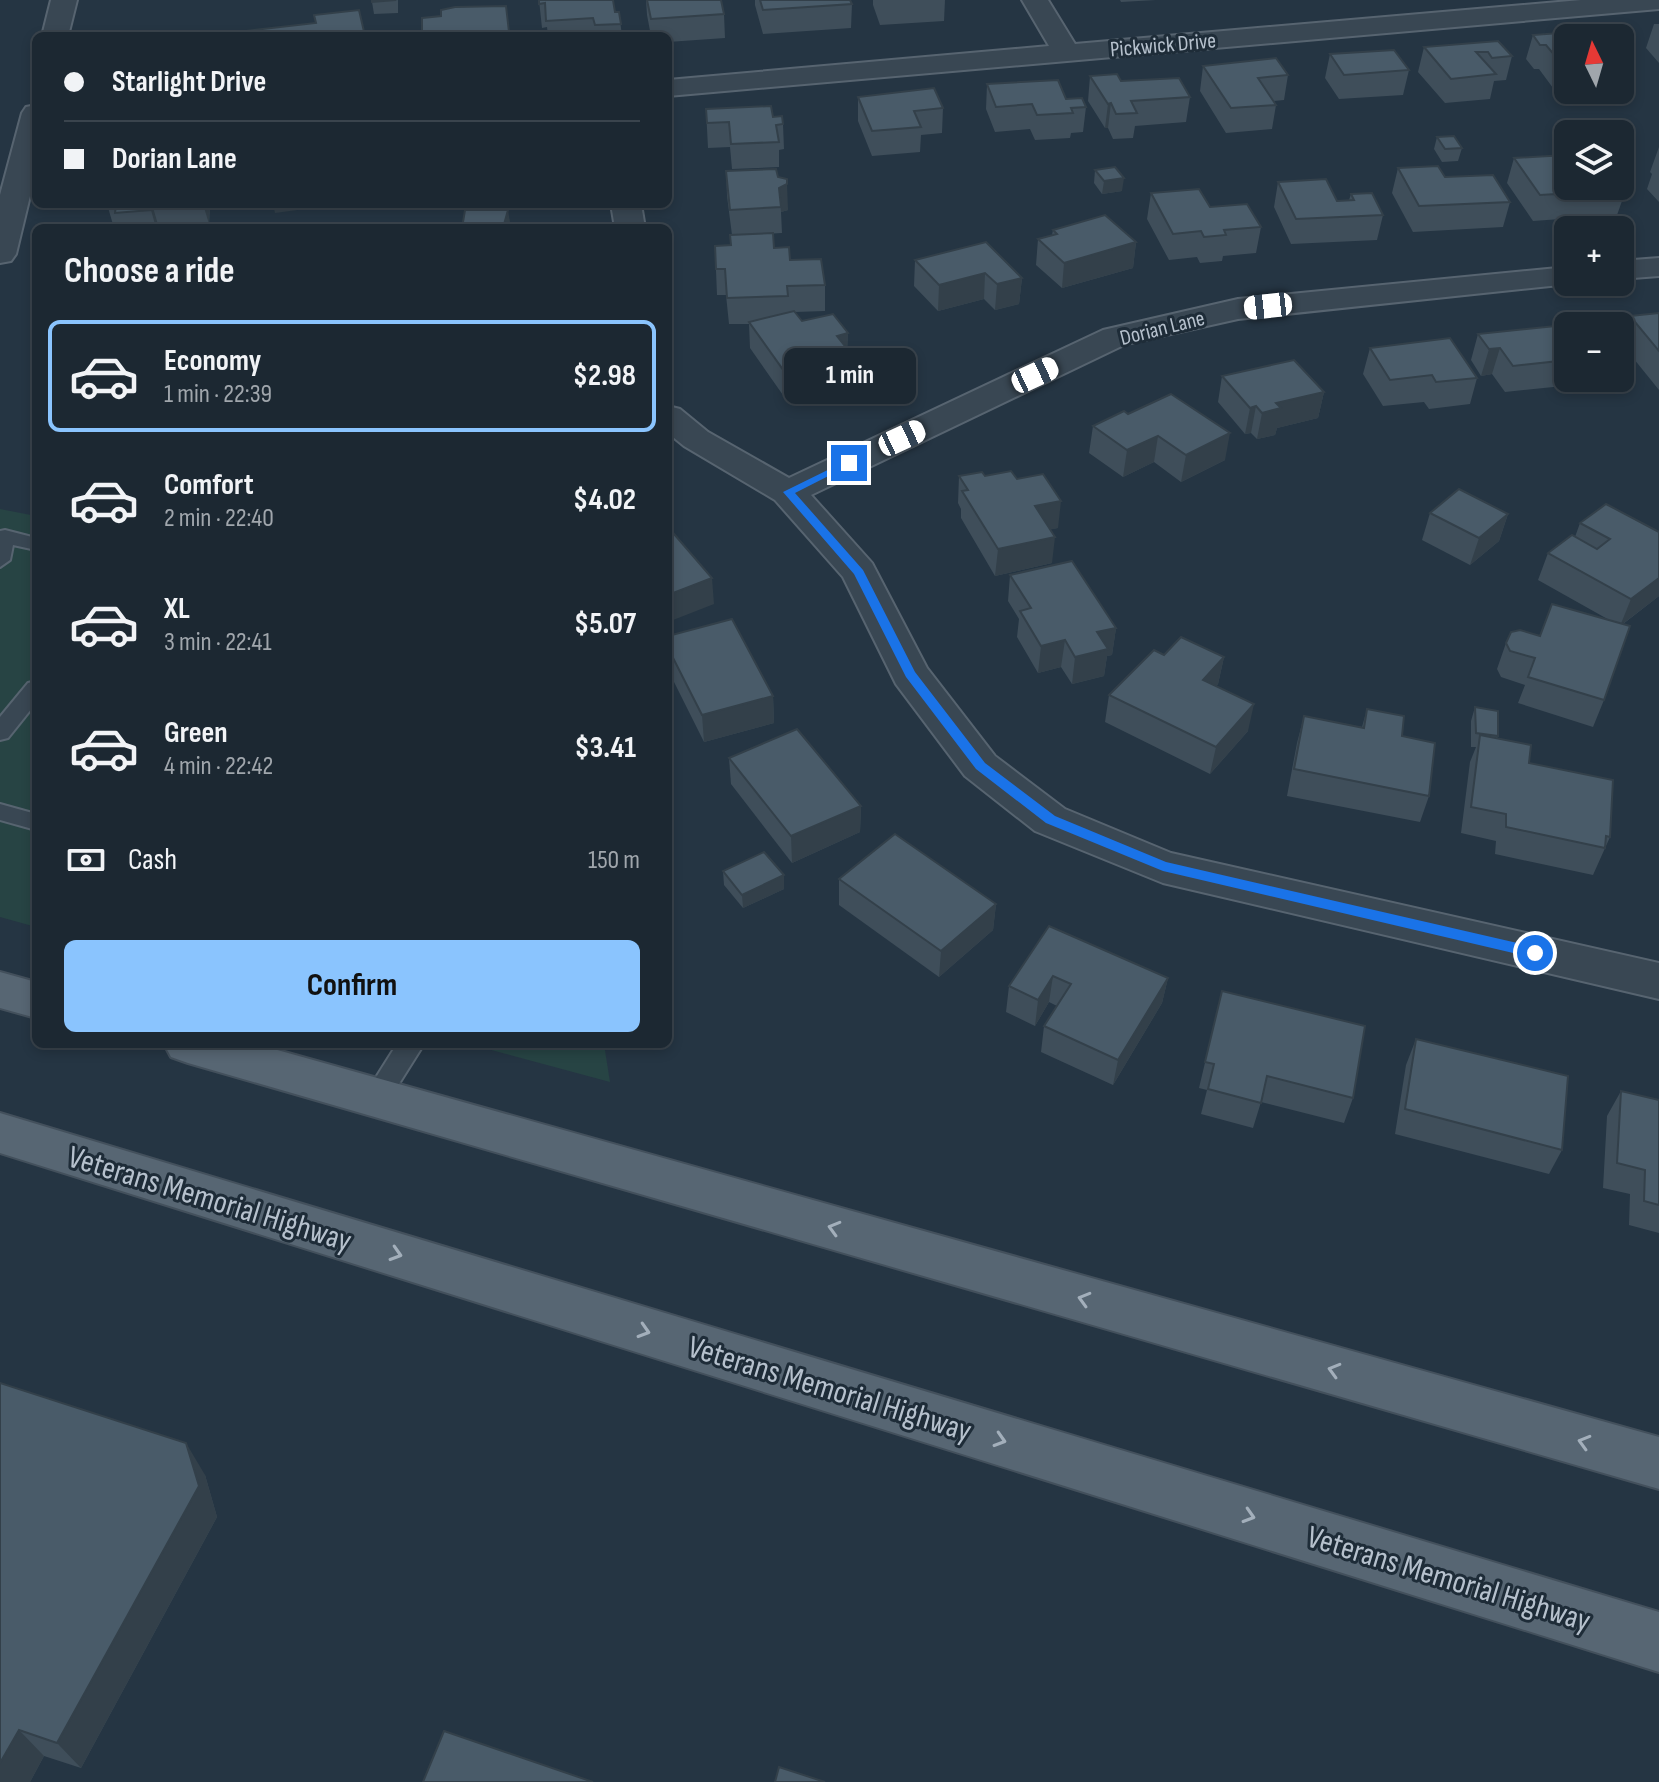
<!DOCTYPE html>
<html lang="en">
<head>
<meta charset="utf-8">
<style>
	:root { --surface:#1c2832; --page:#29343e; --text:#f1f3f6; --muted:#a0a6ac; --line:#3a444d; --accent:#8ac4fe }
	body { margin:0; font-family:"Sofia Sans Condensed",sans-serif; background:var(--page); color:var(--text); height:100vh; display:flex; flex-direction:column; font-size:30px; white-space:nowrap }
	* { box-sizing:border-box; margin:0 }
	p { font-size:26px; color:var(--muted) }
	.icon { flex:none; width:44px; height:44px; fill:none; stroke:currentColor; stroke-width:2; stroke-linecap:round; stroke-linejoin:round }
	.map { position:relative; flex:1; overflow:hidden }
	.side { position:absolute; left:32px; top:224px; width:640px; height:824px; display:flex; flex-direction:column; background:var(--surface); border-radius:12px; box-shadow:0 4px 12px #0003,0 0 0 2px var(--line) }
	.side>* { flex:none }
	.guide { position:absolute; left:32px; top:32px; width:640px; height:176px; border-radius:12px; box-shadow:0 4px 12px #0003,0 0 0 2px var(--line); display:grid; align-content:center; height:176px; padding:0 32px; background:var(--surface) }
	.needle { width:52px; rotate:355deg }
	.buttons { position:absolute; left:1554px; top:24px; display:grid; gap:16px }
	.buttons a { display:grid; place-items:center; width:80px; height:80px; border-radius:12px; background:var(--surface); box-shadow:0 4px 12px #0003,0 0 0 2px var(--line); font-size:40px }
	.end { position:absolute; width:36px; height:36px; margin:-18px; border:10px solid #1a73e8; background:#fff; box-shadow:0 0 0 4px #fff }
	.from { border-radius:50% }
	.bubble { position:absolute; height:56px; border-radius:12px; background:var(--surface); box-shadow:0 4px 12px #0003,0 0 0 2px var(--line); font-size:26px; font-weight:700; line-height:56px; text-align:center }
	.car { position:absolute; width:24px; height:48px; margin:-24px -12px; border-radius:10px; box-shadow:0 0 6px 2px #0007; background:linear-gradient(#fff 24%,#345 0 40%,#fff 0 76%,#345 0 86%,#fff 0) }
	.guide b { display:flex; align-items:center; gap:28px; height:76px; font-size:30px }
	.guide b+b { border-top:2px solid var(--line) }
	.guide i { width:20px; height:20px; background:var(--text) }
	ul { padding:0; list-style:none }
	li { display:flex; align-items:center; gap:24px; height:112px; margin:0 16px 12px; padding:0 16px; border:4px solid transparent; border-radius:12px }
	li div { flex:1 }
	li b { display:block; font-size:30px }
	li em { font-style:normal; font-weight:700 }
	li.on { border-color:var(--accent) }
	li>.icon { width:72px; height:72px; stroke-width:1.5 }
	h2 { padding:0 32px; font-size:36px; line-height:96px }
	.pay { display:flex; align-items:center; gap:20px; height:88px; padding:0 32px; font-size:30px }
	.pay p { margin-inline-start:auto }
	.cta { display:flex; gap:16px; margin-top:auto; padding:16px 32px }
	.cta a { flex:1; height:92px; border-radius:12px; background:var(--accent); color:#111; font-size:32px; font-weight:700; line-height:92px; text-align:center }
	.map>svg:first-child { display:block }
	.green { fill:#274444 }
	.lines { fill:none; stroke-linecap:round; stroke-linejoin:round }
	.lane-casing { stroke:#576470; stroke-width:4 }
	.street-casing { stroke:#576470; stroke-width:4 }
	.primary-casing { stroke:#43505c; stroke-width:4 }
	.lane { fill:#394753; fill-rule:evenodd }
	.street { fill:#394753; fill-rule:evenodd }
	.primary { fill:#576673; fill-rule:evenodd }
	.wall { fill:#3f4e5a }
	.shaded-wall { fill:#33404a }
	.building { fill:#495b69; stroke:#33404a; stroke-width:2 }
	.oneway { stroke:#a3afbb }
	.route { fill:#1a73e8 }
	.labels { text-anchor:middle; stroke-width:6; stroke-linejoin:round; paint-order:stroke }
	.far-street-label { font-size:22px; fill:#b6c1cd; stroke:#1e2c38 }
	.near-street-label { font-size:32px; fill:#b6c1cd; stroke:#1e2c38 }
</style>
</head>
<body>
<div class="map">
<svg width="1659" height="1782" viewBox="0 0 1659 1782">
	<rect width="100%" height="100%" fill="#253543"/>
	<g class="green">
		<polygon points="0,509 36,516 36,927 0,917"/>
		<polygon points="469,1044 604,1044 610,1082"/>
	</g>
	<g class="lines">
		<defs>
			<g id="lane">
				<polygon points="5,530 36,538 36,550 13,545 10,560 0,567 0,531"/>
				<polygon points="36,681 36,703 8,738 0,740 0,717 28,683"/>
				<polygon points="0,804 36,814 36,830 0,820"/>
				<polygon points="397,1044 424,1044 385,1106 376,1109 367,1106 363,1098"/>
			</g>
			<g id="street">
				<polygon points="51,0 77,0 68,36 42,36"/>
				<polygon points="1022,0 1048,0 1075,44 1581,0 1659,0 1659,9 668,96 668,80 1049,46"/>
				<polygon points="36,105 36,171 16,254 11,261 0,263 0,195 22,113 26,107"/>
				<polygon points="611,204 641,204 645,228 615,228"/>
				<polygon points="1659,258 1659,276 1620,279 1620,261"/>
				<polygon points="1568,267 1568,282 1579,283 1238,319 1126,344 811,495 872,563 927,668 995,756 1065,809 1171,853 1659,963 1659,999 1163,883 1035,831 965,776 896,684 843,577 775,500 684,446 668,433 668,406 680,409 708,432 789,478 1103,330 1238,299"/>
			</g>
			<g id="primary">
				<polygon points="0,972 36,982 36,1018 0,1008"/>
				<polygon points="164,1044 256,1044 1659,1437 1659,1489 188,1063 171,1057"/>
				<polygon points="0,1113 1659,1612 1659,1672 0,1153"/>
			</g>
		</defs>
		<use href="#lane" class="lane-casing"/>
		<use href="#street" class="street-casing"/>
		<use href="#primary" class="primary-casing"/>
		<use href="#lane" class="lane"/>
		<use href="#street" class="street"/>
		<use href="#primary" class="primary"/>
	</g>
	<g class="wall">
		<polygon points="398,0 398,13 374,14 372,2"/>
		<polygon points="539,0 619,12 622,36 548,36 547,27 542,28"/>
		<polygon points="646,0 721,0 724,14 725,38 668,42 668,36 651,36 647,15"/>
		<polygon points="755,0 850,0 852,4 851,28 763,34 755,5"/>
		<polygon points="873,0 945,0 944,21 880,25 873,5"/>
		<polygon points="1120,0 1156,0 1121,2"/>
		<polygon points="506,6 510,36 422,36 441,16"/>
		<polygon points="1654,24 1659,24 1659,63 1646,48"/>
		<polygon points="1533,35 1568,40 1568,90 1566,88 1553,88 1539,69 1534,69 1526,59"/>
		<polygon points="1498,41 1512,56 1506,80 1494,81 1490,99 1445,103 1418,72 1424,47"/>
		<polygon points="1620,48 1627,57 1620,80"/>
		<polygon points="1330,54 1409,70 1403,95 1339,99 1325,78"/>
		<polygon points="1203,66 1288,75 1284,100 1274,101 1276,105 1272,129 1226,133 1200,91"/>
		<polygon points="1090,76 1121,81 1190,97 1186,122 1135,126 1133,138 1113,139 1108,128 1105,128 1088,101"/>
		<polygon points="987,84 1066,99 1086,107 1083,132 1071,133 1070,138 1035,140 1030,129 995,132 986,109"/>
		<polygon points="1568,90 1601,90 1600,93 1572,95"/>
		<polygon points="858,97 943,108 942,133 921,135 920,152 872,156 858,121"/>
		<polygon points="706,109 773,117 783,124 784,149 779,150 779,167 732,169 730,147 708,148"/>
		<polygon points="1437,137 1462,148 1458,161 1442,162 1434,149"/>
		<polygon points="1659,147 1659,202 1647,189 1652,174 1650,172"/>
		<polygon points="1514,158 1568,186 1626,190 1617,215 1533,221 1507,183"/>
		<polygon points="1398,168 1445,177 1510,202 1503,227 1413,232 1392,193"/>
		<polygon points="1095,170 1122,191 1102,194 1094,183"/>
		<polygon points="726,171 778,177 788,210 781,212 782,233 764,234 774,248 825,285 825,311 795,312 802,321 848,333 847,349 851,381 785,398 750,348 749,324 729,324 726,295 717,295 715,246 731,245 732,235 727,196"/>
		<polygon points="1278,182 1337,201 1349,200 1351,194 1383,215 1377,240 1291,244 1274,207"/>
		<polygon points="1151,193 1210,207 1261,227 1256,253 1223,256 1222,261 1200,263 1197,257 1169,260 1147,219"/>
		<polygon points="107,204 210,204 209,224 166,228 114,228"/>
		<polygon points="1053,230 1136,242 1133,268 1062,288 1036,265 1038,239 1052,235"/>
		<polygon points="915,260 1022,278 1019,304 995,310 984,299 938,311 914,286"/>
		<polygon points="1659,313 1659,390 1621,343 1630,316"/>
		<polygon points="1568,326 1568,378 1575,378 1573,385 1505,392 1492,374 1481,376 1471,360 1478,334"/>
		<polygon points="1370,348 1477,378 1470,404 1429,409 1424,402 1383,406 1363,374"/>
		<polygon points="1222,376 1324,392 1318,418 1277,428 1275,435 1257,439 1251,433 1245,434 1218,402"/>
		<polygon points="1128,414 1225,460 1181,482 1154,462 1123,477 1089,453 1093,426"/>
		<polygon points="959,476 985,476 1017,479 1058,528 1050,529 1052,563 995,576 961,518 961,509 958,503"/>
		<polygon points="1430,513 1508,514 1499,541 1470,565 1422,540"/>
		<polygon points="1580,523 1659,532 1659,596 1623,624 1604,700 1593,727 1518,703 1525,685 1501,677 1497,669 1506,643 1611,621 1538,580 1548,553 1575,537"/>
		<polygon points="1010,575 1116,628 1112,655 1107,656 1104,676 1072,684 1061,667 1038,673 1017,637 1019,619 1008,601"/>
		<polygon points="668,636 773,696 774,723 704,742 668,670"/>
		<polygon points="1164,655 1224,657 1218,684 1216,686 1248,731 1210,774 1105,722 1109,695"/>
		<polygon points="1475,707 1498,736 1497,739 1529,763 1610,837 1593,875 1495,854 1496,841 1461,833 1470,762 1476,747 1471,747 1471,721"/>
		<polygon points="1367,709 1402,736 1429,796 1420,822 1287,796 1297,743 1304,716 1362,727"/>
		<polygon points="729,758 861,806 860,832 792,863 731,784"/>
		<polygon points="723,871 784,889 743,908 724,885"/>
		<polygon points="839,879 996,904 993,930 939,977 839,905"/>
		<polygon points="1049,926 1168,978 1162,1003 1113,1085 1041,1052 1044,1026 1057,1006 1049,1002 1035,1026 1006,1012 1009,986"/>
		<polygon points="1222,991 1353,1098 1344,1123 1261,1102 1253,1128 1201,1114 1207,1090 1199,1088"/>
		<polygon points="1416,1039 1562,1150 1549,1174 1395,1134 1406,1065"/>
		<polygon points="1621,1091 1659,1100 1659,1233 1629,1225 1630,1194 1603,1188 1607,1116"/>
		<polygon points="0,1383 205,1475 217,1517 81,1768 44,1756 30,1782 0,1782"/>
	</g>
	<g class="shaded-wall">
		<polygon points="1111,103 1108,128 1105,128 1108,104"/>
		<polygon points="1124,178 1122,191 1102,194 1104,181"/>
		<polygon points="787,184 788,210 781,212 779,188"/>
		<polygon points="152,204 159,228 156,228 151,210"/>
		<polygon points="203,204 210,204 209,224"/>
		<polygon points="273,204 342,204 275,213"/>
		<polygon points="508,210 511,228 503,228"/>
		<polygon points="1136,242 1133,268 1062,288 1064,263"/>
		<polygon points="985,273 984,299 938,311 939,285"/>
		<polygon points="1022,278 1019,304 995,310 997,284"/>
		<polygon points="848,333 847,356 852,355 851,381 785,398 784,371 837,336"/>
		<polygon points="1500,348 1492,374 1481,376 1489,349"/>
		<polygon points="1324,392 1318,418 1277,428 1275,435 1257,439 1262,413 1276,403"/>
		<polygon points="1256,406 1251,433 1245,434 1250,408"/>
		<polygon points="1230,433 1225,460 1181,482 1186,455"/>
		<polygon points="1158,436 1154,462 1123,477 1127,450"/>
		<polygon points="1061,501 1058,528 1033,533 1035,506"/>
		<polygon points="1508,514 1499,541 1470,565 1479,538"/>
		<polygon points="1055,537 1052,563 995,576 998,549"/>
		<polygon points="712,578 714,604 668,622 668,595"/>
		<polygon points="1659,578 1659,596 1620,626 1631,599"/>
		<polygon points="1116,628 1112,655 1107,656 1104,676 1072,684 1075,657 1097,632"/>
		<polygon points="1065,640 1061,667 1038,673 1041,646"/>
		<polygon points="1224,657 1218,684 1197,707 1203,680"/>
		<polygon points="773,696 774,723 704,742 702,715"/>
		<polygon points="1254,704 1248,731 1210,774 1216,747"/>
		<polygon points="861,806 860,832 792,863 791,836"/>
		<polygon points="784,875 784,889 743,908 742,895"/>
		<polygon points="996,904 993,930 939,977 941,951"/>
		<polygon points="1053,976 1049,1002 1035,1026 1038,1000"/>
		<polygon points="1168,978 1162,1003 1113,1085 1118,1060"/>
		<polygon points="186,1443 205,1475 217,1517 81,1768 57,1743"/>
		<polygon points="19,1730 44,1756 30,1782 0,1782 0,1763"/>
	</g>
	<g class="building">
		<polygon points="372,0 396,0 372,2"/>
		<polygon points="539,0 613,0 615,12 619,12 621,24 595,25 593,18 546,21 545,3 539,4"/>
		<polygon points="647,0 721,0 724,14 651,19"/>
		<polygon points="760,0 850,0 852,4 763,10"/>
		<polygon points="506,6 509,32 453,36 422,36 422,18 441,16 441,10 455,7"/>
		<polygon points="359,10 365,36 246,36 245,31 316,23 314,15"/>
		<polygon points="1559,33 1564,40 1568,40 1568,63 1561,63 1546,45 1540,45 1533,35"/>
		<polygon points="1498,41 1512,56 1492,58 1488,52 1476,52 1496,74 1451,79 1424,47"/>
		<polygon points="1620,48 1627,57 1620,58"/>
		<polygon points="1394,50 1409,70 1344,75 1330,54"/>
		<polygon points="1276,58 1288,75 1258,78 1276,105 1231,108 1203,66"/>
		<polygon points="1117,74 1121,81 1179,78 1190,97 1131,101 1137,113 1116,114 1111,103 1108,104 1090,76"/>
		<polygon points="1058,80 1066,99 1082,98 1086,107 1071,108 1073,113 1037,115 1032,104 996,107 987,84"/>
		<polygon points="934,88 943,108 914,111 921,127 872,131 858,97"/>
		<polygon points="771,106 773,117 782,116 783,124 776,125 779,142 731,144 729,122 707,123 706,109"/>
		<polygon points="1454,136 1462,148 1445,149 1437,137"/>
		<polygon points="1566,155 1568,157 1568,186 1620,186 1620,183 1626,190 1540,195 1514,158"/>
		<polygon points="1438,166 1445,177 1493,175 1510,202 1419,206 1398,168"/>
		<polygon points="1115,167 1124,178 1104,181 1095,170"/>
		<polygon points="776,169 778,177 787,179 787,184 779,188 781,207 730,210 726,171"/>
		<polygon points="1326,179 1337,201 1354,200 1351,194 1372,193 1383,215 1296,219 1278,182"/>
		<polygon points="1199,189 1210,207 1247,204 1261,227 1224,230 1226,235 1204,237 1201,231 1173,234 1151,193"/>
		<polygon points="107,204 151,204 151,210 115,213 116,205 107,206"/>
		<polygon points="465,210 508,210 503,228 462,228"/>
		<polygon points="1105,215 1136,242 1064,263 1038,239 1057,234 1053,230"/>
		<polygon points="773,233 774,248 789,247 790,260 821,259 825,285 787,286 788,296 727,298 725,269 716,269 715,246 731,245 730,235"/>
		<polygon points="986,242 1022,278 997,284 985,273 939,285 915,260"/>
		<polygon points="794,311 802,321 833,314 848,333 837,336 852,355 784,371 749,322"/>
		<polygon points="1659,313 1659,351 1630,316"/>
		<polygon points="1575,324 1577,326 1568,326 1568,360 1513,366 1500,348 1489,349 1478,334"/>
		<polygon points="1450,338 1477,378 1436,382 1432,375 1390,380 1370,348"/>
		<polygon points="1294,360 1324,392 1276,403 1281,408 1262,413 1256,406 1250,408 1222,376"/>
		<polygon points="1171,394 1230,433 1186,455 1158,436 1127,450 1093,426 1124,411 1128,414"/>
		<polygon points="1011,471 1017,479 1043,474 1061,501 1035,506 1055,537 998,549 962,491 968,490 959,476 982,472 985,476"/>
		<polygon points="1459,489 1508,514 1479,538 1430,513"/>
		<polygon points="1606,504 1659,532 1659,578 1631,599 1548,553 1572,535 1597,549 1610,539 1580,523"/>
		<polygon points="668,527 712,578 668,595"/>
		<polygon points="1072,561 1116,628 1097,632 1108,649 1075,657 1065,640 1041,646 1020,611 1031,608 1010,575"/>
		<polygon points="1552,604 1630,626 1604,700 1528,677 1535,658 1510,651 1506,643 1511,632 1520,630 1540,636"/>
		<polygon points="732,619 773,696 702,715 668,648 668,636"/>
		<polygon points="1181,637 1224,657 1203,680 1254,704 1216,747 1109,695 1154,650 1164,655"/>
		<polygon points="1475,707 1498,711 1498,736 1476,733"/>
		<polygon points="1367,709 1404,716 1402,736 1435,743 1429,796 1294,769 1304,716 1364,728"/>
		<polygon points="797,729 861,806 791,836 729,758"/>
		<polygon points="1480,735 1531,745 1529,763 1613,780 1610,837 1606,836 1605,848 1506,827 1506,814 1471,807"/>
		<polygon points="895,834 996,904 941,951 839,879"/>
		<polygon points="764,852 784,875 742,895 723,871"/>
		<polygon points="1049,926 1168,978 1118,1060 1044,1026 1071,984 1053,976 1038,1000 1009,986"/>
		<polygon points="1222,991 1365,1026 1353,1098 1267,1076 1261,1103 1208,1089 1214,1064 1205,1062"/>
		<polygon points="1416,1039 1568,1076 1562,1150 1405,1109"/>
		<polygon points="1621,1091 1659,1100 1659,1205 1644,1201 1645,1170 1617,1163"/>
		<polygon points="0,1383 186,1443 199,1486 57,1743 19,1730 0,1763"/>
		<polygon points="444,1731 593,1782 423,1782"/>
		<polygon points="779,1767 825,1782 775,1782"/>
	</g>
	<defs><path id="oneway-chevron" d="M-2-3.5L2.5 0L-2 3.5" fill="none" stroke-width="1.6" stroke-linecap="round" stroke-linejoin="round" transform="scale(2)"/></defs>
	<g class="oneway">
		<use href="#oneway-chevron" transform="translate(834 1228) rotate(-164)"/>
		<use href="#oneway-chevron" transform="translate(396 1254) rotate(17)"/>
		<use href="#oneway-chevron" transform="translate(1084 1299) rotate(-164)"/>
		<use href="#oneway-chevron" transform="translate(644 1331) rotate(17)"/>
		<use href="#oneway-chevron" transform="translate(1334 1370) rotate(-164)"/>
		<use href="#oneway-chevron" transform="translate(1000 1440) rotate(17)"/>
		<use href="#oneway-chevron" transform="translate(1584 1442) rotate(-164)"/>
		<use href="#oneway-chevron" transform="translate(1249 1516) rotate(17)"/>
	</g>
	<polygon class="route" points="846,461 854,463 795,493 863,570 915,672 985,763 1055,816 1166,862 1535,947 1542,953 1540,956 1535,958 1163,871 1046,823 976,769 906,677 854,574 783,492"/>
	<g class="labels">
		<g class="far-street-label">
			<text transform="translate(1163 44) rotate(-5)" y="8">Pickwick Drive</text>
			<text transform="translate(1162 327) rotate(-14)" y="8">Dorian Lane</text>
		</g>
		<g class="near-street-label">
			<text transform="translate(210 1198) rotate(17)" y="11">Veterans Memorial Highway</text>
			<text transform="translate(830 1388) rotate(17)" y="11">Veterans Memorial Highway</text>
			<text transform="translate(1449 1578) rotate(17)" y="11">Veterans Memorial Highway</text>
		</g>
	</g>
</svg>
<div class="buttons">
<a><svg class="needle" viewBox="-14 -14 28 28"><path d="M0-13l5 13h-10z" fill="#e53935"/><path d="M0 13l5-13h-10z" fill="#a0a6ac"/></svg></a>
<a><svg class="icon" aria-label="layers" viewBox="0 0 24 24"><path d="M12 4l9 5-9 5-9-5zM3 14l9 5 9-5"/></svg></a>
<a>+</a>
<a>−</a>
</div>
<i class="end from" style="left:1535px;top:953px"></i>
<i class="end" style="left:849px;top:463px"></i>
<div class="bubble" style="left:784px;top:348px;width:132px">1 min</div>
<i class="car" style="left:1268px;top:306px;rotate:264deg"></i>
<i class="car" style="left:1035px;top:375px;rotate:65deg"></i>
<i class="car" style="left:902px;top:438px;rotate:65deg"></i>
<div class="guide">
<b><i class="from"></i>Starlight Drive</b>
<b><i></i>Dorian Lane</b>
</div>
<section class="side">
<h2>Choose a ride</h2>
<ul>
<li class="on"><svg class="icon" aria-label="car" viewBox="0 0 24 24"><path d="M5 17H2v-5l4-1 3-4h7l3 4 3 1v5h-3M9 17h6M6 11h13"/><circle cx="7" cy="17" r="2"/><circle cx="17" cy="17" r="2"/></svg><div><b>Economy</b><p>1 min · 22:39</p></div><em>$2.98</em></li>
<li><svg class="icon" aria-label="car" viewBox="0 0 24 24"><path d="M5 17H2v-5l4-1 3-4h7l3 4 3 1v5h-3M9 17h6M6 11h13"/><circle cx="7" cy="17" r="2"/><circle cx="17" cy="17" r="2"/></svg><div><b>Comfort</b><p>2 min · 22:40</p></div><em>$4.02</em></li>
<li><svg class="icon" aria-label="car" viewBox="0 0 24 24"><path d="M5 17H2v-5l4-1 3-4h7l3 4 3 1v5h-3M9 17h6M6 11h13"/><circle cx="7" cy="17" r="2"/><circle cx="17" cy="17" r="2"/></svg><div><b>XL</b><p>3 min · 22:41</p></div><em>$5.07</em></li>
<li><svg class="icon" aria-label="car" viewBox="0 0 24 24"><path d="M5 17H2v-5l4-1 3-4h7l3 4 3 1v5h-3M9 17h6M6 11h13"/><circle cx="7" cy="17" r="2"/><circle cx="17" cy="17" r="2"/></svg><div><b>Green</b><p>4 min · 22:42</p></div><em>$3.41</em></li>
</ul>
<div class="pay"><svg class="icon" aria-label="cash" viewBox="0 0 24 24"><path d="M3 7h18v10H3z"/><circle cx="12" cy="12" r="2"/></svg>Cash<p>150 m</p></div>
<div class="cta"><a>Confirm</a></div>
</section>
</div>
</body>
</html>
